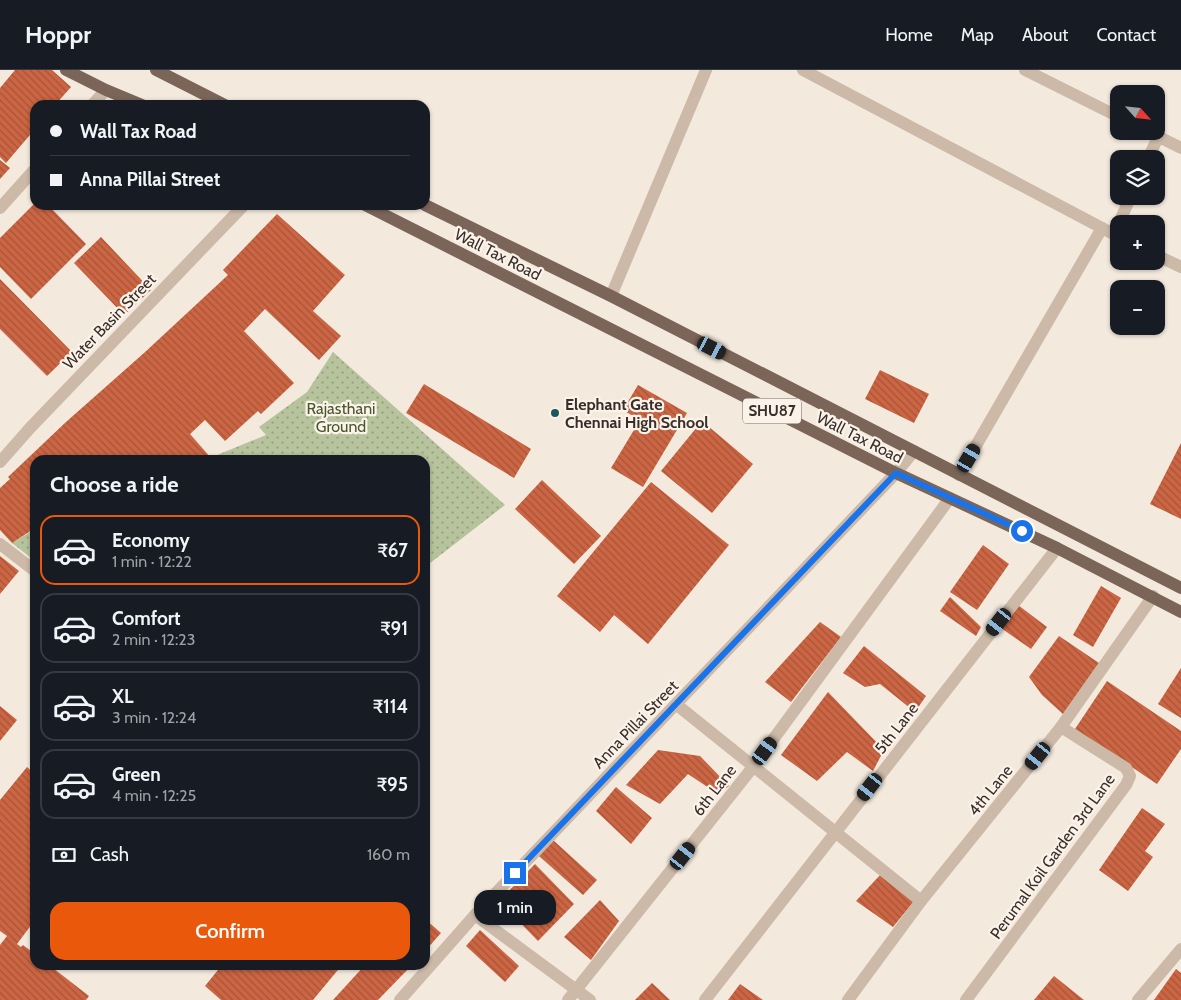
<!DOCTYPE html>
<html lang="en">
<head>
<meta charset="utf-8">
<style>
	:root { --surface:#171b24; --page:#20242c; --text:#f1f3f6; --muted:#9ea1a6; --line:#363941; --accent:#ea580c }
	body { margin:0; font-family:Cabin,sans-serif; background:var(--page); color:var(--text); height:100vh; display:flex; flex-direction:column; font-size:19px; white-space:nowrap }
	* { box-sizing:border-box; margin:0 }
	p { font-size:16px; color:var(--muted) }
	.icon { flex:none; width:28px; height:28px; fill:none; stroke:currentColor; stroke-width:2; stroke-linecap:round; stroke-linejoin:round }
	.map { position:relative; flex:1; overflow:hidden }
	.details { position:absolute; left:30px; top:385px; width:400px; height:515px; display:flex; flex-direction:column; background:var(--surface); border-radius:15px; box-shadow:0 1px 4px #0004 }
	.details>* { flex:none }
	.hud { position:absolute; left:30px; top:30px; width:400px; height:110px; border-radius:15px; box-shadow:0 1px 4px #0004; display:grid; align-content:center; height:110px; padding:0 20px; background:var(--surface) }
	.needle { width:32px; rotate:117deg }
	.fabs { position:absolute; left:1110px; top:15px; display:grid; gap:10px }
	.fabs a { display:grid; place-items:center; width:55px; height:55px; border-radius:10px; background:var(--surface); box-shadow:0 1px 4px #0004; font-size:25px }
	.end { position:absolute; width:22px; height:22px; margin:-11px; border:6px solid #1a73e8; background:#fff; box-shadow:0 0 0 2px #fff }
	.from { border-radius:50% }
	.bubble { position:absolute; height:35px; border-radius:15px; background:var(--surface); box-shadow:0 1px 4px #0004; font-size:16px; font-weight:600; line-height:35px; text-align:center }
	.car { position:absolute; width:15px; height:30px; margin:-15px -8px; border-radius:6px; box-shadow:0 0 4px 1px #0007; background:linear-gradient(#222 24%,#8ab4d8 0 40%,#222 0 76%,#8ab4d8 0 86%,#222 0) }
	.hud b { display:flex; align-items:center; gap:18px; height:48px; font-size:19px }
	.hud b+b { border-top:1px solid var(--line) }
	.hud i { width:12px; height:12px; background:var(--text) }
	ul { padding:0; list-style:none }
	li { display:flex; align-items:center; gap:15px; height:70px; margin:0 10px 8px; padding:0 10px; border:2px solid var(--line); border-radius:15px }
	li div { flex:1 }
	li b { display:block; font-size:19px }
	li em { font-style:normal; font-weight:600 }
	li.current { border-color:var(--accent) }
	li>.icon { width:45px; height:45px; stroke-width:1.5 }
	h2 { padding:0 20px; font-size:22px; line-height:60px }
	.pay { display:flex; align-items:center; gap:12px; height:55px; padding:0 20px; font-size:19px }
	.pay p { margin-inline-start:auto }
	.primary-button { display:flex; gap:10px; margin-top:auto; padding:10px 20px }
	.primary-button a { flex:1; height:58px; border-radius:15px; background:var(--accent); color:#fff; font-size:20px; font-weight:600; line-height:58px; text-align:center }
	header { display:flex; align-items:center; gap:30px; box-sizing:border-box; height:70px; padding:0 25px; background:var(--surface); border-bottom:1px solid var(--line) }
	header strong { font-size:24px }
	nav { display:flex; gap:28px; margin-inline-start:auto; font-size:18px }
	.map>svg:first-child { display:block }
	.park { fill:url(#park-dots) }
	.building { fill:url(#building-back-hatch) }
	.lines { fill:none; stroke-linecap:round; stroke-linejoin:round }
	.service { stroke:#ccb9a8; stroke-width:12 }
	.minor { stroke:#ccb9a8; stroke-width:12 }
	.primary { stroke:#7b6559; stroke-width:12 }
	.route { stroke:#1a73e8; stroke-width:6 }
	.poi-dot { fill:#1c585c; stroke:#fbf3ea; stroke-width:2 }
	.labels { text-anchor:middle; stroke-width:4.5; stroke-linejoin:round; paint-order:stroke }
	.shield { fill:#fbf3ea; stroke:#736963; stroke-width:1 }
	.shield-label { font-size:15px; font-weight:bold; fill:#392e29 }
	.street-label { font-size:16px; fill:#392e29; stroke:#fbf3ea }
	.poi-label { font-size:16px; font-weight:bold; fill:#392e29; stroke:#fbf3ea; text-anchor:start }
	.park-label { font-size:16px; fill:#48582b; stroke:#fbf3ea }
</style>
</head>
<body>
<header>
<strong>Hoppr</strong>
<nav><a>Home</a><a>Map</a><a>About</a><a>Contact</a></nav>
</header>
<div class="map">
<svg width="1181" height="930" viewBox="0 0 1181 930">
	<defs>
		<pattern id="park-dots" width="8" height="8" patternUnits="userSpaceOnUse" patternTransform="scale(1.25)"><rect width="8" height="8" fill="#b6c39c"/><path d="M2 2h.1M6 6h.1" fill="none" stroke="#959f7f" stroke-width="1.8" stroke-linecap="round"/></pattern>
		<pattern id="building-back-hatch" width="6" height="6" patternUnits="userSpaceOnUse" patternTransform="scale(1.25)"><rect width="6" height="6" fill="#cb6543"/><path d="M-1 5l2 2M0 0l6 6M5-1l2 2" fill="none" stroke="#a65438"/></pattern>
	</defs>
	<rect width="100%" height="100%" fill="#f3e9dd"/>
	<g class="park">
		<polygon points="333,282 505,435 425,497 425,390 205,390 266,365 259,357 307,322"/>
		<polygon points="35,459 35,491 12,473"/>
	</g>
	<g class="building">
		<polygon points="15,0 52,0 71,17 55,35 35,35 35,59 6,93 0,87 0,18"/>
		<polygon points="0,90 10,98 0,109"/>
		<polygon points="35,133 35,135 48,135 86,174 31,229 0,197 0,168"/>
		<polygon points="277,144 345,205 313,241 341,266 319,290 265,239 244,261 294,313 261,344 258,341 225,371 205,350 190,364 211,388 205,390 35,390 35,458 12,473 0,460 0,418 10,409 8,407 66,352 144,283 228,205 223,200"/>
		<polygon points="101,167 151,220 124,245 74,193"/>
		<polygon points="0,209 72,282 47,306 0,259"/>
		<polygon points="880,300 929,324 914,353 865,329"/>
		<polygon points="424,314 531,379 514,408 406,343"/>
		<polygon points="638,315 687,343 643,417 611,398 640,350 623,340"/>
		<polygon points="702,351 753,394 712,443 661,401"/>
		<polygon points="1181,373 1181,449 1150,434"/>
		<polygon points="542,410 601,466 574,494 515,439"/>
		<polygon points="651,412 729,475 648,574 614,545 600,562 557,526"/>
		<polygon points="983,475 1009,494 977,540 950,522"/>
		<polygon points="0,486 19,501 0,524"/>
		<polygon points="1101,516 1121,528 1093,577 1073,565"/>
		<polygon points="950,527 981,557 976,566 940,541"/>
		<polygon points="1018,535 1047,557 1031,579 1001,558"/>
		<polygon points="820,552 841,567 791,632 765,612"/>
		<polygon points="1059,566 1099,593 1063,644 1042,625 1029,607"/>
		<polygon points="864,576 926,626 915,642 880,614 865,617 843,603"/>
		<polygon points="1181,598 1181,648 1158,634"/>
		<polygon points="1107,611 1181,661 1181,679 1157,714 1075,659"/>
		<polygon points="828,622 884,680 873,701 847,682 817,711 781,685"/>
		<polygon points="0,636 17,650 0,671"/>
		<polygon points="658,680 700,686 729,716 718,724 688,704 660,734 626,715"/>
		<polygon points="27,697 35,704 35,850 17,874 21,877 23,875 35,884 35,895 49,895 89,926 86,930 0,930 0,875 7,866 0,861 0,730"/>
		<polygon points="616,717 652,748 631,774 596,741"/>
		<polygon points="1142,738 1165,754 1145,781 1153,787 1128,821 1099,800"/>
		<polygon points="553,770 597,810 583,825 539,786"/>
		<polygon points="535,794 574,834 538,871 499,831"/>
		<polygon points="881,804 915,830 893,857 856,831"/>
		<polygon points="600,830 619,851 591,890 564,867"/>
		<polygon points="425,849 441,863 425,881"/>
		<polygon points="480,860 519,896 505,912 466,876"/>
		<polygon points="222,895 342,895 313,930 221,930 205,916"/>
		<polygon points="365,895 412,895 378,930 333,930"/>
		<polygon points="1176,899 1181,903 1181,930 1154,930"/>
		<polygon points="1054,906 1084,930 1034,930"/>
		<polygon points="652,913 670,930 635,930"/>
		<polygon points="740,914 763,930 728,930"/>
	</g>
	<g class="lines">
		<polyline class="service" points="0,474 35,501"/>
		<g class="minor">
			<polyline points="803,0 1119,167"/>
			<polyline points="1025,0 1119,47"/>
			<polyline points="92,35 106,20"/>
			<polyline points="1147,61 1181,78"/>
			<polyline points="1148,89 1158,67"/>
			<polyline points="0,138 35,99"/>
			<polyline points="1114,164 1131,126"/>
			<polyline points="1156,185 1181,197"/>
			<polyline points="611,226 706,0"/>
			<polyline points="0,392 30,358 244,135"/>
			<polyline points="959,405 1102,158"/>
			<polyline points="677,635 921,831"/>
			<polyline points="475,845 590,930"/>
			<polyline points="400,930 475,845 896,403 914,381"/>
			<polyline points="568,930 753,697 950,428"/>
			<polyline points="705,930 1057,478"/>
			<polyline points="848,930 921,831 1061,657 1153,526"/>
			<polyline points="966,930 1126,715 1130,706 1126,698 1061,657"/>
			<polyline points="1138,930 1181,879"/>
		</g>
		<g class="primary">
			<polyline points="66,0 106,20 142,35"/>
			<polyline points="156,0 225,35"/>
			<polyline points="365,135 896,403 1057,478 1181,542"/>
			<polyline points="425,135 611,226 1181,518"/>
		</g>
	</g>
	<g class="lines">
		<polyline class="route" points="515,803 896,403 1022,461"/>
	</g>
	<circle class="poi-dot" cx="555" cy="343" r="5"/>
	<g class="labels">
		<rect class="shield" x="743" y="328.5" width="58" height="25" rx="4"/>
		<g class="shield-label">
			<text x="772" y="346">SHU87</text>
		</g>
		<g class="street-label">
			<text transform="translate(498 184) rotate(27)" y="6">Wall Tax Road</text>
			<text transform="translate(109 251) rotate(-46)" y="6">Water Basin Street</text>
			<text transform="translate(860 367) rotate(27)" y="6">Wall Tax Road</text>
			<text transform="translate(635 654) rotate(-46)" y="6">Anna Pillai Street</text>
			<text transform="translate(896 658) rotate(-52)" y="6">5th Lane</text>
			<text transform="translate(714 720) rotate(-52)" y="6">6th Lane</text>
			<text transform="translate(990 720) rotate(-51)" y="6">4th Lane</text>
			<text transform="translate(1052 786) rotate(-54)" y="6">Perumal Koil Garden 3rd Lane</text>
		</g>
		<g class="poi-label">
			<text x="565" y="340">Elephant Gate<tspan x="565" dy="18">Chennai High School</tspan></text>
		</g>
		<g class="park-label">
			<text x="341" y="344">Rajasthani<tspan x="341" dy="18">Ground</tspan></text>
		</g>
	</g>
</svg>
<div class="fabs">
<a><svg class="needle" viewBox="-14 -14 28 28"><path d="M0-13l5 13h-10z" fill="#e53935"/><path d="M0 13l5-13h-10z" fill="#9ea1a6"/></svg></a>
<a><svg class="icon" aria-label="layers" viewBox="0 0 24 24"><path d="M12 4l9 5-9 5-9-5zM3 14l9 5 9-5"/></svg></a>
<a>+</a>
<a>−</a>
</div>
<i class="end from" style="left:1022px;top:461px"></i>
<i class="end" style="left:515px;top:803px"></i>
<div class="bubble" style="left:474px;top:820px;width:82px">1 min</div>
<i class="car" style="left:712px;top:278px;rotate:117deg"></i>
<i class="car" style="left:969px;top:388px;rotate:30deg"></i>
<i class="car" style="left:999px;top:552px;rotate:218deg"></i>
<i class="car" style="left:765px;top:681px;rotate:36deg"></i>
<i class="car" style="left:1038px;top:686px;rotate:219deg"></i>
<i class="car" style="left:870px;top:717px;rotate:218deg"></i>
<i class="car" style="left:683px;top:786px;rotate:38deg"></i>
<div class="hud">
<b><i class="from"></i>Wall Tax Road</b>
<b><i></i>Anna Pillai Street</b>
</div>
<section class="details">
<h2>Choose a ride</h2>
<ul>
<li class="current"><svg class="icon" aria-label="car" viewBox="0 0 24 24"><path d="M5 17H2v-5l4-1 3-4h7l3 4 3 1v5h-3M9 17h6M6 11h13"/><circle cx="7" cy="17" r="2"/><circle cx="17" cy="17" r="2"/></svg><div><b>Economy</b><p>1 min · 12:22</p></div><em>₹67</em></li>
<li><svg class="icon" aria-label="car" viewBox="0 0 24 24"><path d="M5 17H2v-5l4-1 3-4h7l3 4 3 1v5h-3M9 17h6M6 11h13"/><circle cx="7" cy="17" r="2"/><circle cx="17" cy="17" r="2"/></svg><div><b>Comfort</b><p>2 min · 12:23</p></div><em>₹91</em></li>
<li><svg class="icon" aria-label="car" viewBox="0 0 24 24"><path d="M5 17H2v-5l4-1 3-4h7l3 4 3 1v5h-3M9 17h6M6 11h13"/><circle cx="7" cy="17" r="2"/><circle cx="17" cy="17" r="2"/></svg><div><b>XL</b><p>3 min · 12:24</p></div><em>₹114</em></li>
<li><svg class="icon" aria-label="car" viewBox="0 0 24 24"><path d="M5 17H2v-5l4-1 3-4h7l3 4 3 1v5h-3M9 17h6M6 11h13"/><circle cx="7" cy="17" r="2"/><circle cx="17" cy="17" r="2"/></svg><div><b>Green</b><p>4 min · 12:25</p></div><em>₹95</em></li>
</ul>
<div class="pay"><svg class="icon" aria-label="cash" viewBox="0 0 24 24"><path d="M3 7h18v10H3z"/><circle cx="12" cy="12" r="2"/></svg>Cash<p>160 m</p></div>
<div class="primary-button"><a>Confirm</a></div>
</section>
</div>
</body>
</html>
